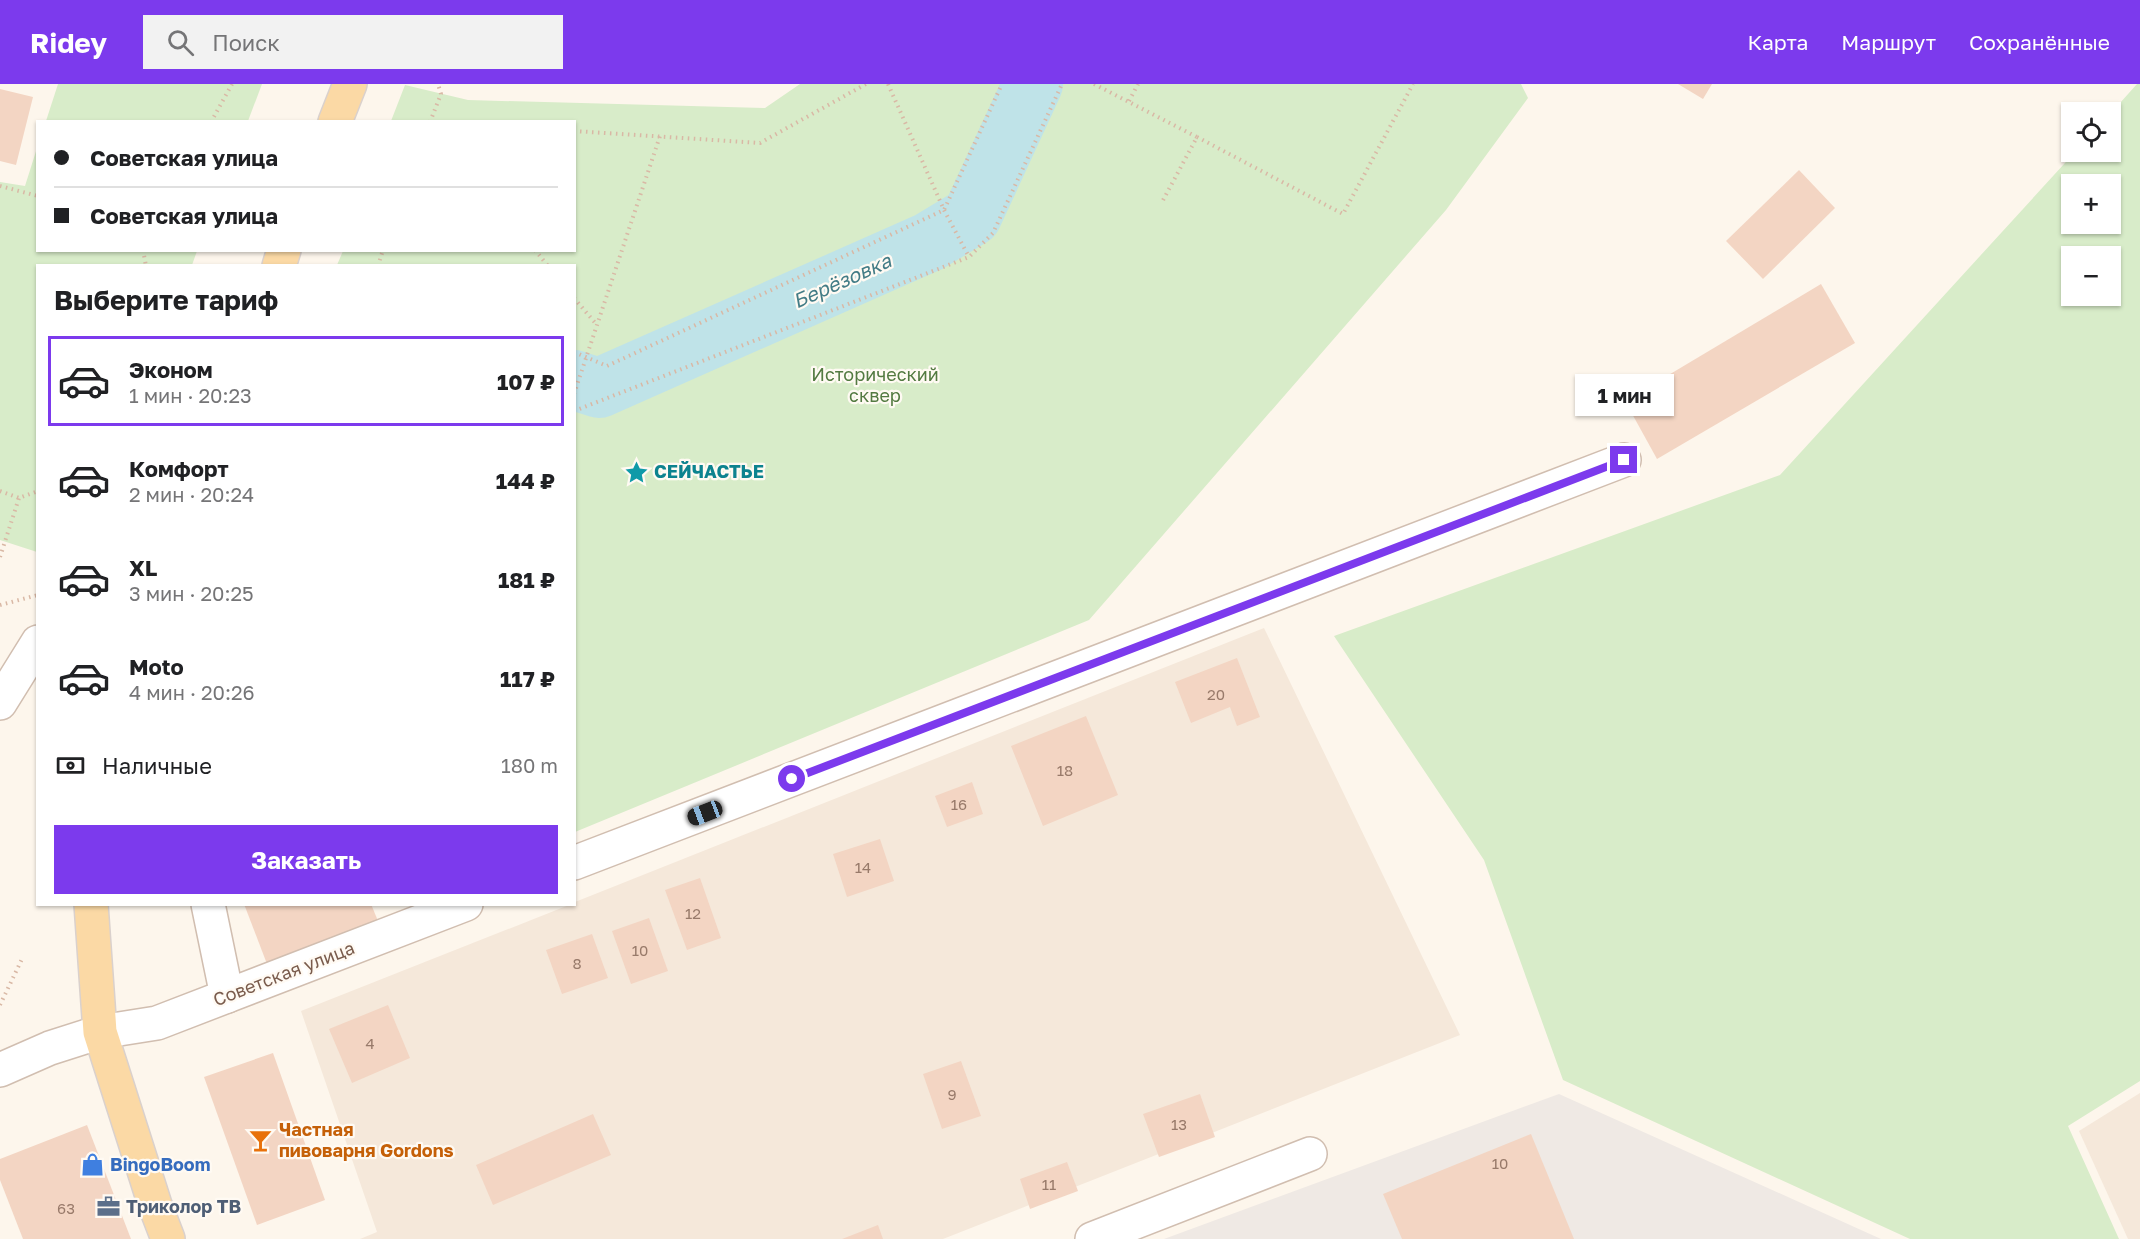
<!DOCTYPE html>
<html lang="ru">
<head>
<meta charset="utf-8">
<style>
	:root { --surface:#fff; --page:#f2f2f2; --text:#202124; --muted:#757577; --line:#e0e0e0; --accent:#7c3aed }
	body { margin:0; font-family:"Golos Text",sans-serif; background:var(--page); color:var(--text); height:100vh; display:flex; flex-direction:column; font-size:22px; white-space:nowrap }
	* { box-sizing:border-box; margin:0 }
	p { font-size:20px; color:var(--muted) }
	.icon { flex:none; width:33px; height:33px; fill:none; stroke:currentColor; stroke-width:2; stroke-linecap:round; stroke-linejoin:round }
	.map { position:relative; flex:1; overflow:hidden }
	.details { position:absolute; left:36px; top:180px; width:540px; height:642px; display:flex; flex-direction:column; background:var(--surface); border-radius:0px; box-shadow:0 2px 4px #0004 }
	.details>* { flex:none }
	.top-card { position:absolute; left:36px; top:36px; width:540px; height:132px; border-radius:0px; box-shadow:0 2px 4px #0004; display:grid; align-content:center; height:132px; padding:0 18px; background:var(--surface) }
	.tools { position:absolute; left:2061px; top:18px; display:grid; gap:12px }
	.tools a { display:grid; place-items:center; width:60px; height:60px; border-radius:0px; background:var(--surface); box-shadow:0 2px 4px #0004; font-size:30px }
	.end { position:absolute; width:27px; height:27px; margin:-14px; border:8px solid #7c3aed; background:#fff; box-shadow:0 0 0 3px #fff }
	.from { border-radius:50% }
	.bubble { position:absolute; height:42px; border-radius:0px; background:var(--surface); box-shadow:0 2px 4px #0004; font-size:20px; font-weight:700; line-height:42px; text-align:center }
	.car { position:absolute; width:18px; height:36px; margin:-18px -9px; border-radius:8px; box-shadow:0 0 4px 2px #0007; background:linear-gradient(#222 24%,#8ab4d8 0 40%,#222 0 76%,#8ab4d8 0 86%,#222 0) }
	.top-card b { display:flex; align-items:center; gap:21px; height:57px; font-size:22px }
	.top-card b+b { border-top:2px solid var(--line) }
	.top-card i { width:15px; height:15px; background:var(--text) }
	ul { padding:0; list-style:none }
	li { display:flex; align-items:center; gap:18px; height:90px; margin:0 12px 9px; padding:0 6px; border:3px solid transparent; border-radius:0px }
	li div { flex:1 }
	li b { display:block; font-size:22px }
	li em { font-style:normal; font-weight:700 }
	li.on { border-color:var(--accent) }
	li>.icon { width:54px; height:54px; stroke-width:1.5 }
	h2 { padding:0 18px; font-size:27px; line-height:72px }
	.pay { display:flex; align-items:center; gap:15px; height:66px; padding:0 18px; font-size:22px }
	.pay p { margin-inline-start:auto }
	.cta { display:flex; gap:12px; margin-top:auto; padding:12px 18px }
	.cta a { flex:1; height:69px; border-radius:0px; background:var(--accent); color:#fff; font-size:24px; font-weight:700; line-height:69px; text-align:center }
	header { display:flex; align-items:center; gap:36px; box-sizing:border-box; height:84px; padding:0 30px; background:var(--accent); color:#fff }
	header strong { font-size:28px }
	nav { display:flex; gap:33px; margin-inline-start:auto; font-size:21px }
	.search { width:420px; height:54px; background:var(--page); display:flex; align-items:center; gap:15px; box-sizing:border-box; padding:0 21px; border-radius:0px; color:var(--muted); font-size:22px }
	.map>svg:first-child { display:block }
	.residential { fill:#f5e8da }
	.industrial { fill:#efe9e4 }
	.green { fill:#d8ecc9; fill-rule:evenodd }
	.lines { fill:none; stroke-linecap:round; stroke-linejoin:round }
	.river { stroke:#bfe3e8; stroke-width:60 }
	.building { fill:#f3d5c3 }
	.minor-casing { stroke:#d1beb0; stroke-width:36 }
	.major-casing { stroke:#dad1cd; stroke-width:36 }
	.path { stroke:#d9b8a5; stroke-width:4; stroke-dasharray:1.5 4.5; stroke-linecap:butt }
	.minor { stroke:#fff; stroke-width:33 }
	.major { stroke:#fbd9a5; stroke-width:33 }
	.route { stroke:#7c3aed; stroke-width:8 }
	.labels { text-anchor:middle; stroke-width:4.5; stroke-linejoin:round; paint-order:stroke }
	.number-label { font-size:15px; fill:#987a6a }
	.park-label { font-size:18px; fill:#537a41; stroke:#fffaf3 }
	.culture-label { font-size:18px; font-weight:bold; fill:#0d838f; stroke:#fffaf3; text-anchor:start }
	.street-label { font-size:18px; fill:#7a5c4d; stroke:#fffaf3 }
	.food-label { font-size:18px; font-weight:bold; fill:#c56008; stroke:#fffaf3; text-anchor:start }
	.shop-label { font-size:18px; font-weight:bold; fill:#366cbe; stroke:#fffaf3; text-anchor:start }
	.service-label { font-size:18px; font-weight:bold; fill:#4e5e75; stroke:#fffaf3; text-anchor:start }
	.water-label { font-size:20px; font-style:italic; fill:#437c86; stroke:#fffaf3 }
</style>
</head>
<body>
<header>
<strong>Ridey</strong>
<div class="search"><svg class="icon" aria-label="search" viewBox="0 0 24 24"><circle cx="10" cy="10" r="6"/><path d="M15 15l6 6"/></svg>Поиск</div>
<nav><a>Карта</a><a>Маршрут</a><a>Сохранённые</a></nav>
</header>
<div class="map">
<svg width="2140" height="1155" viewBox="0 0 2140 1155">
	<rect width="100%" height="100%" fill="#fdf6ec"/>
	<g class="residential">
		<polygon points="1264,544 1460,951 943,1155 360,1155 377,1148 301,927 569,821 574,820 575,818"/>
		<polygon points="2140,1009 2140,1155 2128,1155 2079,1047"/>
	</g>
	<polygon class="industrial" points="1559,1010 1881,1155 1164,1155"/>
	<g class="green">
		<polygon points="58,0 262,0 248,37 46,37"/>
		<polygon points="800,0 1521,0 1528,14 1446,126 1089,536 575,748 574,182 337,181 343,167 574,166 574,38 391,37 405,1 468,16 765,24"/>
		<path d="M2137,0H2140V997L2068,1042L2119,1155H1910L1563,996L1484,776L1334,552L1780,391L2075,68H2110L2111,29ZM2072,100H2110V140H2072ZM2110,172V212H2072V172Z"/>
		<polygon points="37,64 38,166 197,167 192,181 38,182 37,468 0,456 0,98 25,102"/>
	</g>
	<g class="lines">
		<polyline class="river" points="574,296 599,304 929,158 972,132 1033,0"/>
	</g>
	<g class="building">
		<polygon points="1678,0 1712,0 1703,15"/>
		<polygon points="0,5 33,13 16,81 0,77"/>
		<polygon points="1799,86 1835,124 1763,195 1726,157"/>
		<polygon points="1821,200 1855,259 1657,375 1625,317"/>
		<polygon points="1237,574 1260,633 1237,642 1230,623 1191,639 1175,598"/>
		<polygon points="1086,632 1118,711 1043,742 1011,662"/>
		<polygon points="972,698 983,730 947,743 935,712"/>
		<polygon points="880,755 894,797 847,813 833,770"/>
		<polygon points="700,794 721,854 687,866 665,806"/>
		<polygon points="244,820 371,820 378,837 267,880"/>
		<polygon points="649,834 668,887 631,900 612,847"/>
		<polygon points="592,850 608,894 562,910 546,866"/>
		<polygon points="388,921 410,974 352,999 329,945"/>
		<polygon points="273,969 325,1116 257,1141 204,993"/>
		<polygon points="961,977 981,1032 942,1045 923,990"/>
		<polygon points="1200,1010 1215,1053 1159,1073 1143,1030"/>
		<polygon points="593,1030 611,1071 493,1121 476,1081"/>
		<polygon points="87,1041 131,1155 23,1155 0,1096 0,1075"/>
		<polygon points="1531,1050 1574,1155 1402,1155 1383,1110"/>
		<polygon points="1067,1078 1078,1107 1030,1125 1020,1095"/>
		<polygon points="878,1141 883,1155 842,1155"/>
	</g>
	<g class="lines">
		<defs>
			<g id="minor">
				<polyline points="0,619 38,558"/>
				<polyline points="574,779 1624,376"/>
				<polyline points="208,820 227,912"/>
				<polyline points="0,986 50,964 100,948 157,939 466,820"/>
				<polyline points="1092,1155 1310,1070"/>
			</g>
			<g id="major">
				<polyline points="335,38 350,0"/>
				<polyline points="279,182 284,166"/>
				<polyline points="91,820 100,948 155,1121 168,1155"/>
			</g>
		</defs>
		<use href="#minor" class="minor-casing"/>
		<use href="#major" class="major-casing"/>
		<g class="path">
			<polyline points="888,0 944,126 969,173"/>
			<polyline points="1094,0 1197,53 1161,120"/>
			<polyline points="1129,17 1138,0"/>
			<polyline points="211,38 232,0"/>
			<polyline points="430,38 441,10 438,0"/>
			<polyline points="574,47 760,59 866,0"/>
			<polyline points="1197,53 1343,130 1413,0"/>
			<polyline points="0,102 38,112"/>
			<polyline points="143,166 146,182"/>
			<polyline points="535,166 548,182"/>
			<polyline points="378,182 383,166"/>
			<polyline points="574,214 597,241"/>
			<polyline points="574,268 607,282 944,126 1002,0"/>
			<polyline points="574,310 660,52"/>
			<polyline points="574,327 969,173 993,149 1062,0"/>
			<polyline points="0,407 19,414 38,407"/>
			<polyline points="0,473 19,414"/>
			<polyline points="0,521 38,511"/>
			<polyline points="0,921 22,875"/>
		</g>
		<use href="#minor" class="minor"/>
		<use href="#major" class="major"/>
	</g>
	<g class="lines">
		<polyline class="route" points="792,695 1624,376"/>
	</g>
	<defs>
		<symbol id="sight-bare" viewBox="-9 -9 18 18"><path d="M0-6L1.8-2.2L6-1.7L2.9 1.2L3.7 5.4L0 3.3L-3.7 5.4L-2.9 1.2L-6-1.7L-1.8-2.2Z" fill="#0f9aa8" stroke="#fffaf3" stroke-width="2.5" paint-order="stroke"/></symbol>
		<symbol id="bar-bare" viewBox="-9 -9 18 18"><path d="M-6-5H6L.8 .8V4.5H3.5V6h-7V4.5H-.8V.8Z" fill="#e8710a" stroke="#fffaf3" stroke-width="2.5" paint-order="stroke"/></symbol>
		<symbol id="shop-bare" viewBox="-9 -9 18 18"><path d="M-5-2.5h2.3a2.7 3.5 0 0 1 5.4 0H5L5.5 6h-11ZM-1.5-2.5h3a1.5 2.3 0 0 0-3 0Z" fill="#3f7fe0" stroke="#fffaf3" stroke-width="2.5" paint-order="stroke"/></symbol>
		<symbol id="office-bare" viewBox="-9 -9 18 18"><path d="M-6-3h4V-5.5h4V-3h4V5H-6ZM-1-4.5V-3h2v-1.5ZM-6 0V1H6V0Z" fill="#5c6f8a" stroke="#fffaf3" stroke-width="2.5" paint-order="stroke"/></symbol>
	</defs>
	<g fill-rule="evenodd">
		<use href="#sight-bare" x="620" y="372" width="33" height="33"/>
		<use href="#bar-bare" x="244" y="1040" width="33" height="33"/>
		<use href="#shop-bare" x="76" y="1064" width="33" height="33"/>
		<use href="#office-bare" x="92" y="1106" width="33" height="33"/>
	</g>
	<g class="labels">
		<g class="number-label">
			<text x="1216" y="616">20</text>
			<text x="1065" y="692">18</text>
			<text x="959" y="726">16</text>
			<text x="863" y="789">14</text>
			<text x="693" y="835">12</text>
			<text x="640" y="872">10</text>
			<text x="577" y="885">8</text>
			<text x="370" y="965">4</text>
			<text x="952" y="1016">9</text>
			<text x="1179" y="1046">13</text>
			<text x="1500" y="1085">10</text>
			<text x="1049" y="1106">11</text>
			<text x="66" y="1130">63</text>
		</g>
		<g class="park-label">
			<text x="875" y="297">Исторический<tspan x="875" dy="21">сквер</tspan></text>
		</g>
		<g class="culture-label">
			<text x="654" y="394">СЕЙЧАСТЬЕ</text>
		</g>
		<g class="street-label">
			<text transform="translate(284 890) rotate(-21)" y="6">Советская улица</text>
		</g>
		<g class="food-label">
			<text x="279" y="1052">Частная<tspan x="279" dy="21">пивоварня Gordons</tspan></text>
		</g>
		<g class="shop-label">
			<text x="110" y="1087">BingoBoom</text>
		</g>
		<g class="service-label">
			<text x="126" y="1129">Триколор ТВ</text>
		</g>
		<g class="water-label">
			<text transform="translate(842 197) rotate(-24)" y="7">Берёзовка</text>
		</g>
	</g>
</svg>
<div class="tools">
<a><svg class="icon" aria-label="locate" viewBox="0 0 24 24"><circle cx="12" cy="12" r="6"/><path d="M12 2v4M12 18v4M2 12h4M18 12h4"/></svg></a>
<a>+</a>
<a>−</a>
</div>
<i class="end from" style="left:792px;top:695px"></i>
<i class="end" style="left:1624px;top:376px"></i>
<div class="bubble" style="left:1575px;top:290px;width:99px">1 мин</div>
<i class="car" style="left:705px;top:729px;rotate:249deg"></i>
<div class="top-card">
<b><i class="from"></i>Советская улица</b>
<b><i></i>Советская улица</b>
</div>
<section class="details">
<h2>Выберите тариф</h2>
<ul>
<li class="on"><svg class="icon" aria-label="car" viewBox="0 0 24 24"><path d="M5 17H2v-5l4-1 3-4h7l3 4 3 1v5h-3M9 17h6M6 11h13"/><circle cx="7" cy="17" r="2"/><circle cx="17" cy="17" r="2"/></svg><div><b>Эконом</b><p>1 мин · 20:23</p></div><em>107 ₽</em></li>
<li><svg class="icon" aria-label="car" viewBox="0 0 24 24"><path d="M5 17H2v-5l4-1 3-4h7l3 4 3 1v5h-3M9 17h6M6 11h13"/><circle cx="7" cy="17" r="2"/><circle cx="17" cy="17" r="2"/></svg><div><b>Комфорт</b><p>2 мин · 20:24</p></div><em>144 ₽</em></li>
<li><svg class="icon" aria-label="car" viewBox="0 0 24 24"><path d="M5 17H2v-5l4-1 3-4h7l3 4 3 1v5h-3M9 17h6M6 11h13"/><circle cx="7" cy="17" r="2"/><circle cx="17" cy="17" r="2"/></svg><div><b>XL</b><p>3 мин · 20:25</p></div><em>181 ₽</em></li>
<li><svg class="icon" aria-label="car" viewBox="0 0 24 24"><path d="M5 17H2v-5l4-1 3-4h7l3 4 3 1v5h-3M9 17h6M6 11h13"/><circle cx="7" cy="17" r="2"/><circle cx="17" cy="17" r="2"/></svg><div><b>Moto</b><p>4 мин · 20:26</p></div><em>117 ₽</em></li>
</ul>
<div class="pay"><svg class="icon" aria-label="cash" viewBox="0 0 24 24"><path d="M3 7h18v10H3z"/><circle cx="12" cy="12" r="2"/></svg>Наличные<p>180 m</p></div>
<div class="cta"><a>Заказать</a></div>
</section>
</div>
</body>
</html>
